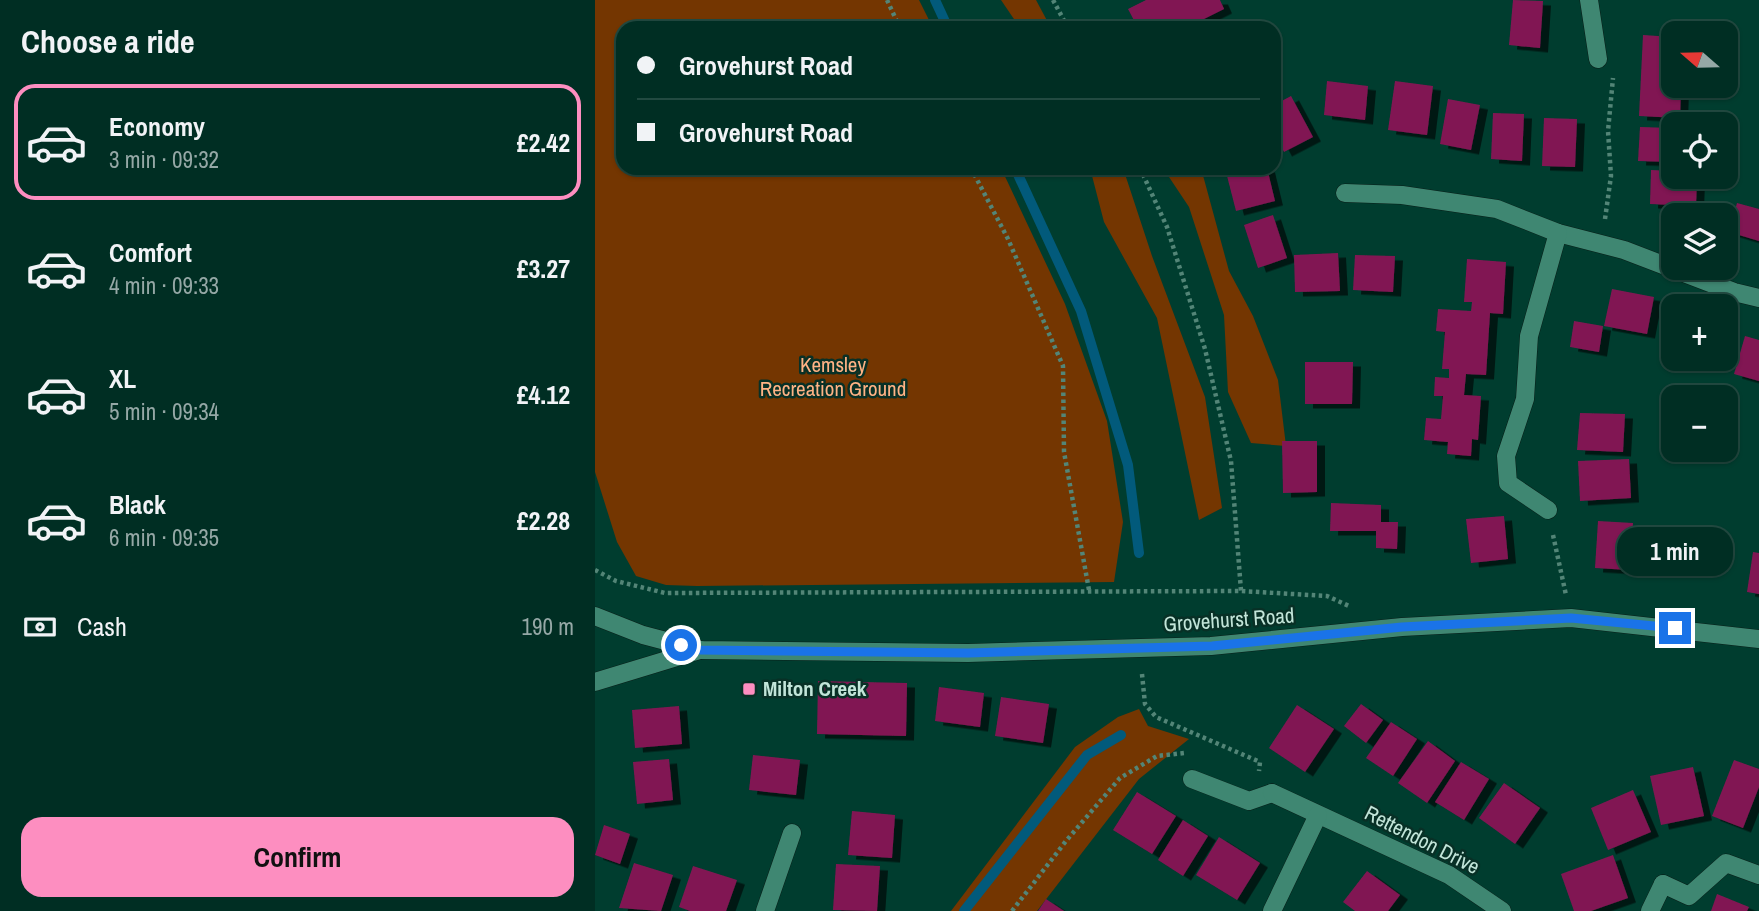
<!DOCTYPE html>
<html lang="en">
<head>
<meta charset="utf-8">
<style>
	:root { --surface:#002e23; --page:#0a362b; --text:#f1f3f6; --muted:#95a8a6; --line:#224a41; --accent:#fd8ec0 }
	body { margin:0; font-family:"Archivo Narrow",sans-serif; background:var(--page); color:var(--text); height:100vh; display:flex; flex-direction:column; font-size:26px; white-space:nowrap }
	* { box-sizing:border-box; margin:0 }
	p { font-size:23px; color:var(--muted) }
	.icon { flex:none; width:38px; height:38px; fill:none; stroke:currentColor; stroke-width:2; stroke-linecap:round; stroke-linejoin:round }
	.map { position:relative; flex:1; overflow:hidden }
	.sheet { display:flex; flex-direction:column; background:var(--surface); width:595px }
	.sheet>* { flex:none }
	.guide { position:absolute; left:21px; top:21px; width:665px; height:154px; border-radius:21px; box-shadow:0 2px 5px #0004,0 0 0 2px var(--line); display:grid; align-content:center; height:154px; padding:0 21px; background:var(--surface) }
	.needle { width:46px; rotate:290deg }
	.buttons { position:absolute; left:1066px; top:21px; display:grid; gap:14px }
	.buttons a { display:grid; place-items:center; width:77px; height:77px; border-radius:14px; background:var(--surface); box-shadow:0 2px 5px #0004,0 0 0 2px var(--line); font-size:35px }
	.end { position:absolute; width:32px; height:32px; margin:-16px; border:9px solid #1a73e8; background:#fff; box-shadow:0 0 0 4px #fff }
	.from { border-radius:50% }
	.bubble { position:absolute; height:49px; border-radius:21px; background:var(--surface); box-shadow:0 2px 5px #0004,0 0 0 2px var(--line); font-size:23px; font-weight:700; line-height:49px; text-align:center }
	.guide b { display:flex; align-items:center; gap:24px; height:66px; font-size:26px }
	.guide b+b { border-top:2px solid var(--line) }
	.guide i { width:18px; height:18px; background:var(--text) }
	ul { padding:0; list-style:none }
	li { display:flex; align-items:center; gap:21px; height:116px; margin:0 14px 10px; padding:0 7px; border:4px solid transparent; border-radius:21px }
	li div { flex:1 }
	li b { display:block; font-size:26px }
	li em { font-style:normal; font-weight:700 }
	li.active { border-color:var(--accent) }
	li>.icon { width:63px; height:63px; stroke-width:1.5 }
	h2 { padding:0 21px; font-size:32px; line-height:84px }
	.pay { display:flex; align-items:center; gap:18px; height:77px; padding:0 21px; font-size:26px }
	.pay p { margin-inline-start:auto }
	.primary-button { display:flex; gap:14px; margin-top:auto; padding:14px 21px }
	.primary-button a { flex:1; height:80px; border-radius:21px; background:var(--accent); color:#111; font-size:28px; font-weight:700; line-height:80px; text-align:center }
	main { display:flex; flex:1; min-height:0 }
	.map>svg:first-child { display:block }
	.green { fill:#743601 }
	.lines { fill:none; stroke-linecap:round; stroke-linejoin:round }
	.stream { stroke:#025a7b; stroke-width:10 }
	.building { fill:#811752; filter:url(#shadow) }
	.service-casing { stroke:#091f19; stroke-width:19 }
	.minor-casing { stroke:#091f19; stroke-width:19 }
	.tertiary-casing { stroke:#091f19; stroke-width:19 }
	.path { stroke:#538577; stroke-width:4.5; stroke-dasharray:3.5 3.5; stroke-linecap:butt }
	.service { stroke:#3f8772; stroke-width:18 }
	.minor { stroke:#3f8772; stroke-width:18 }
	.tertiary { stroke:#3f8772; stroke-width:18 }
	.route { stroke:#1a73e8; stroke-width:9 }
	.poi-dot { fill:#fd8ec0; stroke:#083026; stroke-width:2.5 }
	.labels { text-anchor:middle; stroke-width:5; stroke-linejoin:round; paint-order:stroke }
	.park-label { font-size:21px; fill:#ffb385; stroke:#083026 }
	.street-label { font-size:21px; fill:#c2e5d9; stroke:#083026 }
	.poi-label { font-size:21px; font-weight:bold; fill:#c2e5d9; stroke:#083026; text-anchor:start }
</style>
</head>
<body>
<main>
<section class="sheet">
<h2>Choose a ride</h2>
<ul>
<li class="active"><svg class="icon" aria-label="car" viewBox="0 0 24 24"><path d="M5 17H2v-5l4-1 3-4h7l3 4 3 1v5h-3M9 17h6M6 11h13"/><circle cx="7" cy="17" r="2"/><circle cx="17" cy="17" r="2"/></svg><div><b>Economy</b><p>3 min · 09:32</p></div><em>£2.42</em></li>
<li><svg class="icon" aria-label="car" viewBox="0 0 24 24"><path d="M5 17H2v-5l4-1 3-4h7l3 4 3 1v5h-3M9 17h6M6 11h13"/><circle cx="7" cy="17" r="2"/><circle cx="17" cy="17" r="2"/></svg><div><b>Comfort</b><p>4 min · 09:33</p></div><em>£3.27</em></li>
<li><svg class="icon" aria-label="car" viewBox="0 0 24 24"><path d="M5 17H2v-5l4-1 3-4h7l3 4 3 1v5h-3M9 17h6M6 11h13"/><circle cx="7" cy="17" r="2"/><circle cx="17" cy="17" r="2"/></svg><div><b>XL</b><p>5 min · 09:34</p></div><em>£4.12</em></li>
<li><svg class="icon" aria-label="car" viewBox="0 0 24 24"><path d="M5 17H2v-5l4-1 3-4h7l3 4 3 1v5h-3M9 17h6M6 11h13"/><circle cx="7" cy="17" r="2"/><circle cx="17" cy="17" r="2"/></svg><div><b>Black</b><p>6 min · 09:35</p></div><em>£2.28</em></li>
</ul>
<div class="pay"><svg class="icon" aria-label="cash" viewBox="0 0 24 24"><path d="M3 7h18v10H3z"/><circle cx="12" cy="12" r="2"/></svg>Cash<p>190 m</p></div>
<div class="primary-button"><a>Confirm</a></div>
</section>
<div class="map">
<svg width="1164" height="911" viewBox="0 0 1164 911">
	<defs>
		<filter id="shadow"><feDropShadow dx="8" dy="4.5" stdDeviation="0" flood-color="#0009"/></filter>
	</defs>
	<rect width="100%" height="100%" fill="#003d2f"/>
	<g class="green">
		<polygon points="0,0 324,0 338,28 28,28 28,168 406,168 470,304 512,421 528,522 519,582 102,586 71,585 41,576 22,542 0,472"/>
		<polygon points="406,0 441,0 456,28 425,28"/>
		<polygon points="495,168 528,168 557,256 610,397 627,508 604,520 562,318 509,222"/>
		<polygon points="568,168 606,168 634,271 658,316 683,380 691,446 656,443 633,392 629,315 594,207"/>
		<polygon points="544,709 553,726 594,739 544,779 442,911 356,911 480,747 523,717"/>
	</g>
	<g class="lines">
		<g class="stream">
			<polyline points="340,0 353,28"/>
			<polyline points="420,168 486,311 533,465 544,553"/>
			<polyline points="369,911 492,755 526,735"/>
		</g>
	</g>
	<g class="building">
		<polygon points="551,0 625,0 629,9 591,28 543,28 533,9"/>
		<polygon points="918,0 948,1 945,48 914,45"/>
		<polygon points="1048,35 1078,37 1078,86 1086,86 1085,118 1044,116"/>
		<polygon points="732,81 773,86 770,120 729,115"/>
		<polygon points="800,81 838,86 832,135 793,130"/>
		<polygon points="696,96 718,137 689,152 679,133 679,105"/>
		<polygon points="853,99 885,105 876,150 845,144"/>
		<polygon points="898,113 929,114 927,161 896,159"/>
		<polygon points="949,118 982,119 980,167 947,166"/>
		<polygon points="1045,127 1078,128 1078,162 1043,161"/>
		<polygon points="630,168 672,168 680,201 641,211"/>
		<polygon points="1056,170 1078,171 1078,177 1102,177 1101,206 1055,204"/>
		<polygon points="1142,203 1164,209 1164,241 1134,232"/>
		<polygon points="678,215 692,258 663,268 649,225"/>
		<polygon points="743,253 745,291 700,292 699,255"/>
		<polygon points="760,255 800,256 798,292 758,290"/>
		<polygon points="872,259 911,262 908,314 895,313 891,375 871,374 869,395 886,396 883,440 877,439 876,456 852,454 853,442 829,440 831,418 846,419 848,396 839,396 840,377 854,378 854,369 847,369 850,332 841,331 843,309 876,311 877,302 869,302"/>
		<polygon points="1017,289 1059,297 1052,334 1009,326"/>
		<polygon points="979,321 1008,326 1004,352 975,347"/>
		<polygon points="1150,336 1164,340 1164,381 1139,374"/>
		<polygon points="710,362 758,362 757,404 710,404"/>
		<polygon points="985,413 1030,414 1028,452 982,450"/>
		<polygon points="687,441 722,441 722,492 688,493"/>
		<polygon points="1034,459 1036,498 985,501 983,461"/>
		<polygon points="736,503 786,505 786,522 803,522 802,549 781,548 781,531 735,531"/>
		<polygon points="909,516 913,559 876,563 871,519"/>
		<polygon points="1003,521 1038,523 1035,570 1000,568"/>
		<polygon points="1158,552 1164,553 1164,594 1152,592"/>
		<polygon points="223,681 312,683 311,736 222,734"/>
		<polygon points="344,687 389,693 385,727 340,721"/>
		<polygon points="406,697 454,704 448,743 400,736"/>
		<polygon points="766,704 788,720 771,743 749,726"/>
		<polygon points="702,705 739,729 710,772 674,748"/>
		<polygon points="84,706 87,744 40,748 37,710"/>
		<polygon points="796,722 822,739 798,776 771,758"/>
		<polygon points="833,741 860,761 832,803 803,783"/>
		<polygon points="158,755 205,760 201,795 154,790"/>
		<polygon points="74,759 78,800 42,804 38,762"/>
		<polygon points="1139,760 1164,769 1164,787 1148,828 1117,816"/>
		<polygon points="866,762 894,779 869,820 840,802"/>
		<polygon points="1098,767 1109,816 1066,825 1055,776"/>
		<polygon points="909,783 945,808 920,844 884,818"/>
		<polygon points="1038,790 1056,832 1013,850 996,808"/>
		<polygon points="542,792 581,816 557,854 518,830"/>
		<polygon points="257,811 300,815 297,858 253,855"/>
		<polygon points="588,820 613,836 588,876 563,860"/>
		<polygon points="9,825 35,834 25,864 0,855"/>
		<polygon points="624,837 665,863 642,900 601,875"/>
		<polygon points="1018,855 1033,898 996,911 979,911 966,874"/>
		<polygon points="39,863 78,875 66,911 24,908"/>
		<polygon points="241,864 285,866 282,911 238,910"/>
		<polygon points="98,866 142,880 131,911 95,911 84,907"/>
		<polygon points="772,871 805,895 793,911 760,911 748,902"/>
		<polygon points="1122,894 1154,907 1152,911 1116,911"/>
		<polygon points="451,899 469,911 443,911"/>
	</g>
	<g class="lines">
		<defs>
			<g id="service">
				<polyline points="597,779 654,801 677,793"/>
				<polyline points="1068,884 1094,896 1131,863 1164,875"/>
			</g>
			<g id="minor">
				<polyline points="994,0 1003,59"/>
				<polyline points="750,193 807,195 902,209 963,233 1029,250 1139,292 1164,298"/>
				<polyline points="953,510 913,483 911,456 930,399 934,336 963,233"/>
				<polyline points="677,793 854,875 907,911"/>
				<polyline points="170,911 197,833"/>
				<polyline points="677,911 723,815"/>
				<polyline points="1055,911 1068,884"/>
			</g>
			<g id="tertiary">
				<polyline points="0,616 48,635 105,650 373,653 616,646 807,627 976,618 1164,639"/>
				<polyline points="0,682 105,650"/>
			</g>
		</defs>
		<use href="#service" class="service-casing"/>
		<use href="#minor" class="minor-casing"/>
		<use href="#tertiary" class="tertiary-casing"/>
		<g class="path">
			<polyline points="292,0 305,28"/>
			<polyline points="458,0 473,28"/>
			<polyline points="376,168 413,239 468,366 469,452 494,590"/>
			<polyline points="545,168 572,227 610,349 636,461 646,591"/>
			<polyline points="1010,219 1016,176 1013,131 1018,78"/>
			<polyline points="958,535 971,595"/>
			<polyline points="0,570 21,581 70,593 646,591 732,596 754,606"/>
			<polyline points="547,674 550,704 561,717 665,762 664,771"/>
			<polyline points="417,911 471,841 525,778 562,756 589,753"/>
		</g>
		<use href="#service" class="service"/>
		<use href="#minor" class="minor"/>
		<use href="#tertiary" class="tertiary"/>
	</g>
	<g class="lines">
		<polyline class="route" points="86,645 105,650 373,653 617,646 807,627 976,618 1080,628"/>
	</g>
	<rect class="poi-dot" x="147" y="682" width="14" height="14" rx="3.5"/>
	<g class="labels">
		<g class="park-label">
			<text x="238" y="372">Kemsley<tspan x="238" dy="24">Recreation Ground</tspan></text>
		</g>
		<g class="street-label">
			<text transform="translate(634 620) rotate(-4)" y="7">Grovehurst Road</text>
			<text transform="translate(827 840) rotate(27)" y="7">Rettendon Drive</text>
		</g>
		<g class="poi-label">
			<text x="168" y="696">Milton Creek</text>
		</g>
	</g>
</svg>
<div class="buttons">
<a><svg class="needle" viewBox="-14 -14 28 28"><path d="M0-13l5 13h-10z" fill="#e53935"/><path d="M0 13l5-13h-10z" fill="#95a8a6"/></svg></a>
<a><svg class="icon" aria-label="locate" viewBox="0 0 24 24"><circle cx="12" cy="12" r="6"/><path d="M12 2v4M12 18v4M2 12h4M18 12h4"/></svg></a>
<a><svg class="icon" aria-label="layers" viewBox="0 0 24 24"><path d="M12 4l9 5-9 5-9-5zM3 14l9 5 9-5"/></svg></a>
<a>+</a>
<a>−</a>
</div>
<i class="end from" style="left:86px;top:645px"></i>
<i class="end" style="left:1080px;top:628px"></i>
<div class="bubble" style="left:1022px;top:527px;width:116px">1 min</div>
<div class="guide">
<b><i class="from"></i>Grovehurst Road</b>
<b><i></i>Grovehurst Road</b>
</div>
</div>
</main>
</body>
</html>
